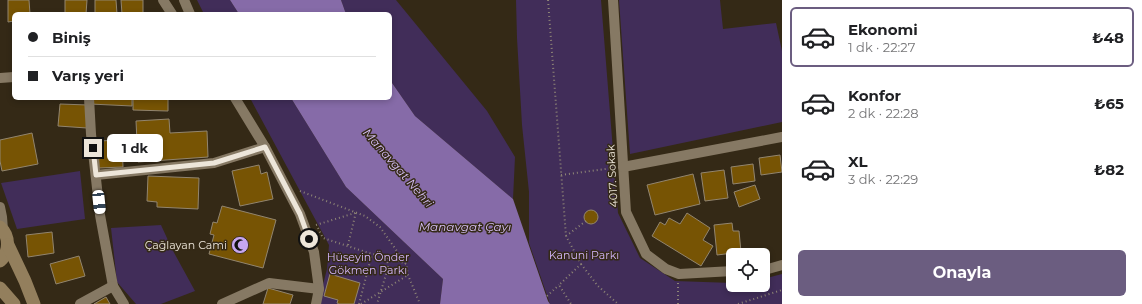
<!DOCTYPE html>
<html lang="tr">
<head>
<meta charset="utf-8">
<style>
	:root { --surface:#fff; --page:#f6f6f6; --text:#202124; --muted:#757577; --line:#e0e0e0; --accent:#6b5d80 }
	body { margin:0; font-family:Montserrat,sans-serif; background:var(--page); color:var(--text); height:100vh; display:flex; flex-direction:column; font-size:15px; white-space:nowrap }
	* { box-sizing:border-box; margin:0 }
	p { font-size:13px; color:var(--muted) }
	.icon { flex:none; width:22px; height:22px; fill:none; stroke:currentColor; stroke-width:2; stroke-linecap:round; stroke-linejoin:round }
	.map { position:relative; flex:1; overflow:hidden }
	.panel { display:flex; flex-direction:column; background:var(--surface); width:360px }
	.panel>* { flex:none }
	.guide { position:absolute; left:12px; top:12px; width:380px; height:88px; border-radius:6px; box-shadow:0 2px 6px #0003; display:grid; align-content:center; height:88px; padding:0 16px; background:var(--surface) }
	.fabs { position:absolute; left:726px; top:248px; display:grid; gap:8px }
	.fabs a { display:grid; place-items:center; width:44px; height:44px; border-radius:6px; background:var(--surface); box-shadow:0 2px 6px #0003; font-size:20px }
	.end { position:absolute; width:18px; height:18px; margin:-9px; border:5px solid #ede6da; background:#111; box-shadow:0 0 0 2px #111 }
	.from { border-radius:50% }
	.bubble { position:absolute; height:28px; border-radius:6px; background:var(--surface); box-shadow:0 2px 6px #0003; font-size:13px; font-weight:700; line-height:28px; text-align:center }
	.car { position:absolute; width:12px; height:24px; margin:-12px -6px; border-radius:5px; box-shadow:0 0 3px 1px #0007; background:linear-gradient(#fff 24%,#345 0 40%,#fff 0 76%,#345 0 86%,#fff 0) }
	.guide b { display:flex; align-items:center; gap:14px; height:38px; font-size:15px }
	.guide b+b { border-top:1px solid var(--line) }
	.guide i { width:10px; height:10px; background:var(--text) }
	ul { padding:7px 0 0; list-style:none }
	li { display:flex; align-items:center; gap:12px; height:60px; margin:0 8px 6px; padding:0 8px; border:2px solid transparent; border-radius:6px }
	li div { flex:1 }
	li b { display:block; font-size:15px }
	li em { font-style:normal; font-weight:700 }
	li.selected { border-color:var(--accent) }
	li>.icon { width:36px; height:36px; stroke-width:1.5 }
	.button { display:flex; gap:8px; margin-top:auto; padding:8px 16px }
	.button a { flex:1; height:46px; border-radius:6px; background:var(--accent); color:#fff; font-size:16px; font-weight:700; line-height:46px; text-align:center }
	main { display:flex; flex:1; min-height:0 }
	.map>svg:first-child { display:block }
	.green { fill:#412d59 }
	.water { fill:#866ba8 }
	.building { fill:#775404; stroke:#92856f }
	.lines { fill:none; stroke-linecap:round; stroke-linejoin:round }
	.path { stroke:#8e8576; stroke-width:2; stroke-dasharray:1 3; stroke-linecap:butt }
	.minor { stroke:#867964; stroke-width:10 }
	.secondary { stroke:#937f5d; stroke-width:13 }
	.route { stroke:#ede6da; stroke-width:5 }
	.labels { text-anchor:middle; stroke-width:3; stroke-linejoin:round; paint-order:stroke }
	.street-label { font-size:11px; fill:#ede6da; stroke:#342916 }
	.poi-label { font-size:11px; fill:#ede6da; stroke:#342916; text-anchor:end }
	.park-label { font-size:11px; fill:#d4b6fb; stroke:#342916 }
	.water-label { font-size:12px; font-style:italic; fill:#d5bff4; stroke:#342916 }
</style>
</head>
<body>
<main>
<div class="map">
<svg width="782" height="304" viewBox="0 0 782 304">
	<rect width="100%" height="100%" fill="#342916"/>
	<g class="green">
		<polygon points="197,0 230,0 239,14 204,14"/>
		<polygon points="341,0 396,0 487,111 515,157 513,199 415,116 390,80 390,14 346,14"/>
		<polygon points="516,0 601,0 618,213 640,258 675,281 733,283 733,285 763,285 763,279 782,274 782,304 550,304 549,301 529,243 529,192 522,125 517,38"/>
		<polygon points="619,0 720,0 723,29 776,23 782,51 782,122 630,154"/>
		<polygon points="250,98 291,98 346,187 443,279 440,304 318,304 327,269 329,245"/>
		<polygon points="80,171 85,219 17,229 1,183"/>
		<polygon points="161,225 172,249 195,291 161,304 136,304 117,282 111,228"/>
	</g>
	<g class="water">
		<polygon points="230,0 341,0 346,14 239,14"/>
		<polygon points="390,80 415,116 513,199 548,301 550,304 440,304 443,279 346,187 291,98 390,98"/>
	</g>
	<g class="building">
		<polygon points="8,0 29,0 30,14 14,14 14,21 8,22"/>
		<polygon points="65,0 87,0 86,14 65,14"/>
		<polygon points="95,0 116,0 117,14 95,14"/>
		<polygon points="121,0 143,0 143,14 122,14"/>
		<polygon points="90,98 132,98 132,106 90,104"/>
		<polygon points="133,98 168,98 168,111 133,110"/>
		<polygon points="60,104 88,105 87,128 58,126"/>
		<polygon points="169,119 170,133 207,131 208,157 138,162 136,121"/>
		<polygon points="32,133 38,164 2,171 0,161 0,140"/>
		<polygon points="122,140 123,167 99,168 98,141"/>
		<polygon points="780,155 782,172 761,175 759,158"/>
		<polygon points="753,164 755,181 733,184 731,167"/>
		<polygon points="259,165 261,174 267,172 273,199 240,206 232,171"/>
		<polygon points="724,170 728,198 705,201 701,173"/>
		<polygon points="693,174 700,204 655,215 647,185"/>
		<polygon points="148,176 199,178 198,209 157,207 157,202 147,201"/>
		<polygon points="755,185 760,199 739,207 734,192"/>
		<polygon points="222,206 276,220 263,268 209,254 214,235 210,234 213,222 217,223"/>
		<circle cx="591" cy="217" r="7"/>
		<polygon points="687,213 710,228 703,240 713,246 701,266 652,236 660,222 665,225 669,218 680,224"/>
		<polygon points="732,223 733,231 739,231 741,252 717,255 714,225"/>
		<polygon points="52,232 54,253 28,257 26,235"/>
		<polygon points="79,256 85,276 56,284 50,264"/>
		<polygon points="330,274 360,283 354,304 339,304 337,303 338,300 324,296"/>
		<polygon points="268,288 293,295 290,304 263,304"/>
		<polygon points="106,297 110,304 94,304"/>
	</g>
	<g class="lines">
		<g class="path">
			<polyline points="548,0 566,236 581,264 559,285 571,304"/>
			<polyline points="561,175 613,168"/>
			<polyline points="300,191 365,216 380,227 406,264 408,275 420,304"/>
			<polyline points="316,225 355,213"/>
			<polyline points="318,228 323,238 372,254 387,256 388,268 377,304"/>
			<polyline points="566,236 586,221"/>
			<polyline points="348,245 356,212"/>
			<polyline points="387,256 406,264"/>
			<polyline points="581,264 598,286 618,304"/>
			<polyline points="547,296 559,285"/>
			<polyline points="359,304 372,254"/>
			<polyline points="361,304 408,275"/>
			<polyline points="678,304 678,283"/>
			<polyline points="738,304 782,290"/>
		</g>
		<g class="minor">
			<polyline points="163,0 172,14"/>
			<polyline points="184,0 190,14"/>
			<polyline points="613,0 626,212 646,254 666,269 679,274 733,271"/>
			<polyline points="0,78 14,77"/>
			<polyline points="89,98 91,134 100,215 113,286 124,304"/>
			<polyline points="235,98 265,147 300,214 314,252 319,289 316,304"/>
			<polyline points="623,167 782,137"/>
			<polyline points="96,175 214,163 265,147"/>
			<polyline points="0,207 2,217 3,230"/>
			<polyline points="763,269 768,269 782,265"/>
			<polyline points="80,304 113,286"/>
			<polyline points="222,304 269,283 319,289"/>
		</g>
		<g class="secondary">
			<path d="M0,227C10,236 10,252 0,261"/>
			<polyline points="8,245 25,281 34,304"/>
			<polyline points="0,288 14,304"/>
		</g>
	</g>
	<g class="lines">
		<polyline class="route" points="93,148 96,175 214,163 265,147 300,214 309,239"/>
	</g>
	<defs>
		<symbol id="mosque-disc" viewBox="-11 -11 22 22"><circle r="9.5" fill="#c6a6f0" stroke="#342916"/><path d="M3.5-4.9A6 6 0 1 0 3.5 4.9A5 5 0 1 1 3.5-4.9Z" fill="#111"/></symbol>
	</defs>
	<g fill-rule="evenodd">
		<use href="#mosque-disc" x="230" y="235" width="20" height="20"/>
	</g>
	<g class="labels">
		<g class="street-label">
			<text transform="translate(612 176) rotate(-93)" y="4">4017. Sokak</text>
		</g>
		<g class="poi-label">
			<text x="227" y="249">Çağlayan Cami</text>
		</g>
		<g class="park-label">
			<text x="584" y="259">Kanuni Parkı</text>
			<text x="368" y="261">Hüseyin Önder<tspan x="368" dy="13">Gökmen Parkı</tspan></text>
		</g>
		<g class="water-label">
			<text transform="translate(398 168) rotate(49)" y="4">Manavgat Nehri</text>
			<text x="465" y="231">Manavgat Çayı</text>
		</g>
	</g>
</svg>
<div class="fabs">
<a><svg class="icon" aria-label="locate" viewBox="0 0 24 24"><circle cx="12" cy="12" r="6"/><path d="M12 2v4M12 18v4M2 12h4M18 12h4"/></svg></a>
</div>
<i class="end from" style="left:309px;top:239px"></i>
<i class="end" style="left:93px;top:148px"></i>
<div class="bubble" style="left:107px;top:134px;width:56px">1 dk</div>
<i class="car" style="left:99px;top:202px;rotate:174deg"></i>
<div class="guide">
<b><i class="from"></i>Biniş</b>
<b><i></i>Varış yeri</b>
</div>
</div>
<section class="panel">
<ul>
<li class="selected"><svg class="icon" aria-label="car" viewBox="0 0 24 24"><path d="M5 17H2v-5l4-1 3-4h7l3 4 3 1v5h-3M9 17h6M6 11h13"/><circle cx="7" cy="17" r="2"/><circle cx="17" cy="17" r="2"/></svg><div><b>Ekonomi</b><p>1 dk · 22:27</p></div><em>₺48</em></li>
<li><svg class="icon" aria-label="car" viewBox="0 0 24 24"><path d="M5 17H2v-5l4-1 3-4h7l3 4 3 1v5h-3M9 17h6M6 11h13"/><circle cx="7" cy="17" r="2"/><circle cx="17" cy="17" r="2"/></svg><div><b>Konfor</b><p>2 dk · 22:28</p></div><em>₺65</em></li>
<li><svg class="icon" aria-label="car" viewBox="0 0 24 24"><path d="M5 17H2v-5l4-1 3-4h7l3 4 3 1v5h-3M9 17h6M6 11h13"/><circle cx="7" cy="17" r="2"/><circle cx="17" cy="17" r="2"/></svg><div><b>XL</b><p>3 dk · 22:29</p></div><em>₺82</em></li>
</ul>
<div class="button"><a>Onayla</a></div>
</section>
</main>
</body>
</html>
